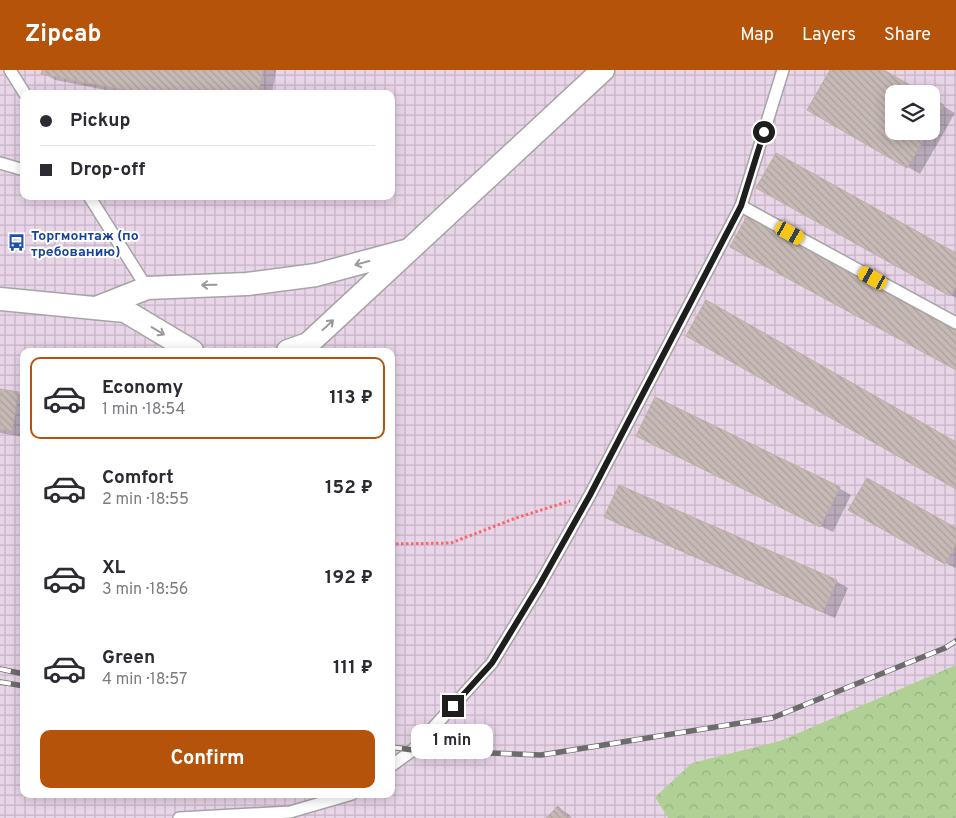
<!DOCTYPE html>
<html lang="en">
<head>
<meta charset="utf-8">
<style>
	:root { --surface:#fff; --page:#f2f2f3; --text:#2b2b33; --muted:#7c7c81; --line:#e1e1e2; --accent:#b45309 }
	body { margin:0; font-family:Overpass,sans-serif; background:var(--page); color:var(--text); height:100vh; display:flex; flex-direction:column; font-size:19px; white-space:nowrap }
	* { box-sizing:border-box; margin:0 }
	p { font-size:16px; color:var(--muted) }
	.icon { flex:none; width:28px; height:28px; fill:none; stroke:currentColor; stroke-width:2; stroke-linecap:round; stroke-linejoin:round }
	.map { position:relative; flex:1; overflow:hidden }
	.side { position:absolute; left:20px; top:278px; width:375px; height:450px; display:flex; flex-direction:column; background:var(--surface); border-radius:10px; box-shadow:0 2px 12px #0003 }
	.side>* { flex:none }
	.top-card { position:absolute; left:20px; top:20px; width:375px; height:110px; border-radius:10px; box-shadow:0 2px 12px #0003; display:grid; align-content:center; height:110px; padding:0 20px; background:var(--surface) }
	.fabs { position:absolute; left:885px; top:15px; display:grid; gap:10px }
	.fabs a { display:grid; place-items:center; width:55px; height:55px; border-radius:10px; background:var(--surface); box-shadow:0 2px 12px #0003; font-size:25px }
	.end { position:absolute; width:22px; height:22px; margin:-11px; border:6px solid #1e1e1e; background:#fff; box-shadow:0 0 0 2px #fff }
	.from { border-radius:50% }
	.bubble { position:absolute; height:35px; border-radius:10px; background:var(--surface); box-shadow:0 2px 12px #0003; font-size:16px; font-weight:700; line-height:35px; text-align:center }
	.car { position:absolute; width:15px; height:30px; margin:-15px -8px; border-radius:6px; box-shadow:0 0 4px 1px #0007; background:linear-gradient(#f5c518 24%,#345 0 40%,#f5c518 0 76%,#345 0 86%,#f5c518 0) }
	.top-card b { display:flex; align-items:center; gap:18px; height:48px; font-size:19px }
	.top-card b+b { border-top:1px solid var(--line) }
	.top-card i { width:12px; height:12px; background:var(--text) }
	ul { padding:9px 0 0; list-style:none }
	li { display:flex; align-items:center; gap:15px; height:82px; margin:0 10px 8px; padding:0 10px; border:2px solid transparent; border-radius:10px }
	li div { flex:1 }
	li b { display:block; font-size:19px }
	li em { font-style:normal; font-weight:700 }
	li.on { border-color:var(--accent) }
	li>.icon { width:45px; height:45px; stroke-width:1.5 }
	.action { display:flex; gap:10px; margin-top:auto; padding:10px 20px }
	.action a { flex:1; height:58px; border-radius:10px; background:var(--accent); color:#fff; font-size:20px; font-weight:700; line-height:58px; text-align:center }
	header { display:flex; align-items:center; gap:30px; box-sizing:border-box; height:70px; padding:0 25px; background:var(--accent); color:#fff }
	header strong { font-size:24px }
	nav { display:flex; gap:28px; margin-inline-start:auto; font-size:18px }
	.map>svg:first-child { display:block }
	.industrial { fill:url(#industrial-grid); fill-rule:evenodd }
	.forest { fill:url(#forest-crowns) }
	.shadow { fill:#0003 }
	.building { fill:url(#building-back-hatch); stroke:#c1ada5 }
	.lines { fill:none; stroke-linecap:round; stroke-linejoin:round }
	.service-casing { stroke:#a5a5a5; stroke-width:14 }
	.minor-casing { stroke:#a5a5a5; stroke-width:25 }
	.path { stroke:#ff646c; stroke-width:3; stroke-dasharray:2.5 2.5; stroke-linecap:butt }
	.service { stroke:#fff; stroke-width:11 }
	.minor { stroke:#fff; stroke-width:22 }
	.rail-casing { stroke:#6c6c6c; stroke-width:5.5 }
	.rail { stroke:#fff; stroke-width:4; stroke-dasharray:11; stroke-linecap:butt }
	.oneway { stroke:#9a9a9a }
	.route { stroke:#1e1e1e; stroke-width:6 }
	.labels { text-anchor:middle; stroke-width:4; stroke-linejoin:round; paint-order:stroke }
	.transit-label { font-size:14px; font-weight:bold; fill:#164399; stroke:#fff; text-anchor:start }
</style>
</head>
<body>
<header>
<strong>Zipcab</strong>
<nav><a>Map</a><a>Layers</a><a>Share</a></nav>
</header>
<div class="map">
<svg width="956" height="748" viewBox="0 0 956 748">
	<defs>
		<pattern id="industrial-grid" width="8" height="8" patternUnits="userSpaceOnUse" patternTransform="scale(1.25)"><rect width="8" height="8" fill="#e8d5e8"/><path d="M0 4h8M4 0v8" fill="none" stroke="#c7b6c7"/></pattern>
		<pattern id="forest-crowns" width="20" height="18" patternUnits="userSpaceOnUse" patternTransform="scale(1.25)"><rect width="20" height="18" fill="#b0d096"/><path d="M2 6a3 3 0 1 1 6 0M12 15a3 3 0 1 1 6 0" fill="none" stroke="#97b281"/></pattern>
		<pattern id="building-back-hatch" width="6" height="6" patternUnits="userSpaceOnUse" patternTransform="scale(1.25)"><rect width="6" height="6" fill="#c7bab6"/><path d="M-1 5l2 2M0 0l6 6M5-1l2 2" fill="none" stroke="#aa9f9c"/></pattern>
	</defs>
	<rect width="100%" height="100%" fill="#efe9e3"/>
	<path class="industrial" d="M0,0H956V651L882,748H0ZM24,24H391V126H24ZM894,24H931V61H894ZM24,281H391V724H24Z"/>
	<polygon class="forest" points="956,595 956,748 668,748 655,727 692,693 780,671"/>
	<g class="shadow">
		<polygon points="43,0 276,0 272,24 126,24 55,10 43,3"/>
		<polygon points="832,0 882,0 894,24 894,61 931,61 931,29 955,43 920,104 809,40"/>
		<polygon points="758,118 956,184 956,228"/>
		<polygon points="0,320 18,324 24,327 24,367 0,363"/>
		<polygon points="649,372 839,418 851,425 833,462"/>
		<polygon points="850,440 956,460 956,496 955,498"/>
		<polygon points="606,447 836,511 848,518 835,548 618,454"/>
		<polygon points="558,738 567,743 572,748 548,748"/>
	</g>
	<g class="building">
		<polygon points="42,0 263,0 258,24 146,24 41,4"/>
		<polygon points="830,0 884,0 925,24 894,24 894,61 929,61 907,98 807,40"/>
		<polygon points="931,28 944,35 931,57"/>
		<polygon points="776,83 956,183 956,216 950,226 756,118"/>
		<polygon points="747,146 956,261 956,300 730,177"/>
		<polygon points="706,230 956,372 956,419 686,266"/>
		<polygon points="0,319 19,322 12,361 0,359"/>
		<polygon points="655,327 840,417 820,457 636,366"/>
		<polygon points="867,408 956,458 956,474 945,494 848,440"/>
		<polygon points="619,415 837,510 823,542 604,447"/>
		<polygon points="558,736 569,748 546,748"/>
	</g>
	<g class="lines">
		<defs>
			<g id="service">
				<polyline points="10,0 25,24"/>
				<polyline points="0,93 24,100"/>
				<polyline points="89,126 147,218"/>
				<polyline points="741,136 956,253"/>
				<polyline points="391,696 413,680 492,593 540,514 590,425 741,136 783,0"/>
				<polyline points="179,748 290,742 352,724"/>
			</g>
			<g id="minor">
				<polyline points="0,229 125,241 192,281"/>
				<polyline points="96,238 147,218 247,214 316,205 405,181"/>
				<polyline points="288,281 308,274 603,0"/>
			</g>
		</defs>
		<use href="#service" class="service-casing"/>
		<use href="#minor" class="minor-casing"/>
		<polyline class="path" points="391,474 451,473 516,448 570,431"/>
		<use href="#service" class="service"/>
		<use href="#minor" class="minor"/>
		<defs>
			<g id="rail">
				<polyline points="0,599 24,604"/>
				<polyline points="0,612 24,616"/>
				<polyline points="391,677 413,680 541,685 772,648 945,578 956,571"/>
			</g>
		</defs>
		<use href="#rail" class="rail-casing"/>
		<use href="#rail" class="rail"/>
	</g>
	<defs><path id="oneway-shaft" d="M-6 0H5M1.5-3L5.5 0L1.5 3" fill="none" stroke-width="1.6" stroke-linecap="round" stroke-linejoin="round" transform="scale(1.25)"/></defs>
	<g class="oneway">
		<use href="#oneway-shaft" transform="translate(362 193) rotate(165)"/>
		<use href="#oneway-shaft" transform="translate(209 215) rotate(179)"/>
		<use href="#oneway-shaft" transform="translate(328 255) rotate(-43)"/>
		<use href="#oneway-shaft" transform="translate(158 261) rotate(31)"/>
	</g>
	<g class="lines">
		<polyline class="route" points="453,636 492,593 540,514 590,425 741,136 764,62"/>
	</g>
	<defs>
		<symbol id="bus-bare" viewBox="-9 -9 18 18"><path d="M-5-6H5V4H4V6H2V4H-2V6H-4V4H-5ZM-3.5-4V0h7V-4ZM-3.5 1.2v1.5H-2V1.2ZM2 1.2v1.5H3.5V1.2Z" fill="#1a4fb4" stroke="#fff" stroke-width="2.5" paint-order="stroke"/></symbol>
	</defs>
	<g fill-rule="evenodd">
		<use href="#bus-bare" x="4" y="160" width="25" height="25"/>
	</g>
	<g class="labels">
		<g class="transit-label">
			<text x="31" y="170">Торгмонтаж (по<tspan x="31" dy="16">требованию)</tspan></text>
		</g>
	</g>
</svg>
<div class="fabs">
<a><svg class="icon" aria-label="layers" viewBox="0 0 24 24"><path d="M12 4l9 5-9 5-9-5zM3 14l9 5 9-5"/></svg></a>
</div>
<i class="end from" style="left:764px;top:62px"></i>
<i class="end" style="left:453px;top:636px"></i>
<div class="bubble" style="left:411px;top:654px;width:82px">1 min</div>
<i class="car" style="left:790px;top:163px;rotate:119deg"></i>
<i class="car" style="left:873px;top:208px;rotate:299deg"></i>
<div class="top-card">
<b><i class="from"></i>Pickup</b>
<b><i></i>Drop-off</b>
</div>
<section class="side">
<ul>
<li class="on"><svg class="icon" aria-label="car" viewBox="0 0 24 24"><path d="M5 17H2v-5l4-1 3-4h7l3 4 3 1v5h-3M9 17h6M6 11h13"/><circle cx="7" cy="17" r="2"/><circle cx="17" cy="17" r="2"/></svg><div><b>Economy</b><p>1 min · 18:54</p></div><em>113 ₽</em></li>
<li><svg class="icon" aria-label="car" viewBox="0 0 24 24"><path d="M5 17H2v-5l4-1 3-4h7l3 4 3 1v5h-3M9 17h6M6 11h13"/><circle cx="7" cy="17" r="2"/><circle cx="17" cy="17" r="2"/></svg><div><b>Comfort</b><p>2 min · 18:55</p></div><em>152 ₽</em></li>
<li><svg class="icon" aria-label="car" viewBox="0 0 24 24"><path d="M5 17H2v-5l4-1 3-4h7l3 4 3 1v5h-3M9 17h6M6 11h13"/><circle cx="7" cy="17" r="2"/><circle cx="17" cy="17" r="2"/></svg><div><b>XL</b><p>3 min · 18:56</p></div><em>192 ₽</em></li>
<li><svg class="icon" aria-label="car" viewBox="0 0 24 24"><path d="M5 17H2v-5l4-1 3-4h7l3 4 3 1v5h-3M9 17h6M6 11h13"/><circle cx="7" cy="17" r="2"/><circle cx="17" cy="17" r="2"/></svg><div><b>Green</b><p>4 min · 18:57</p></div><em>111 ₽</em></li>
</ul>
<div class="action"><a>Confirm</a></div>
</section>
</div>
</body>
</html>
